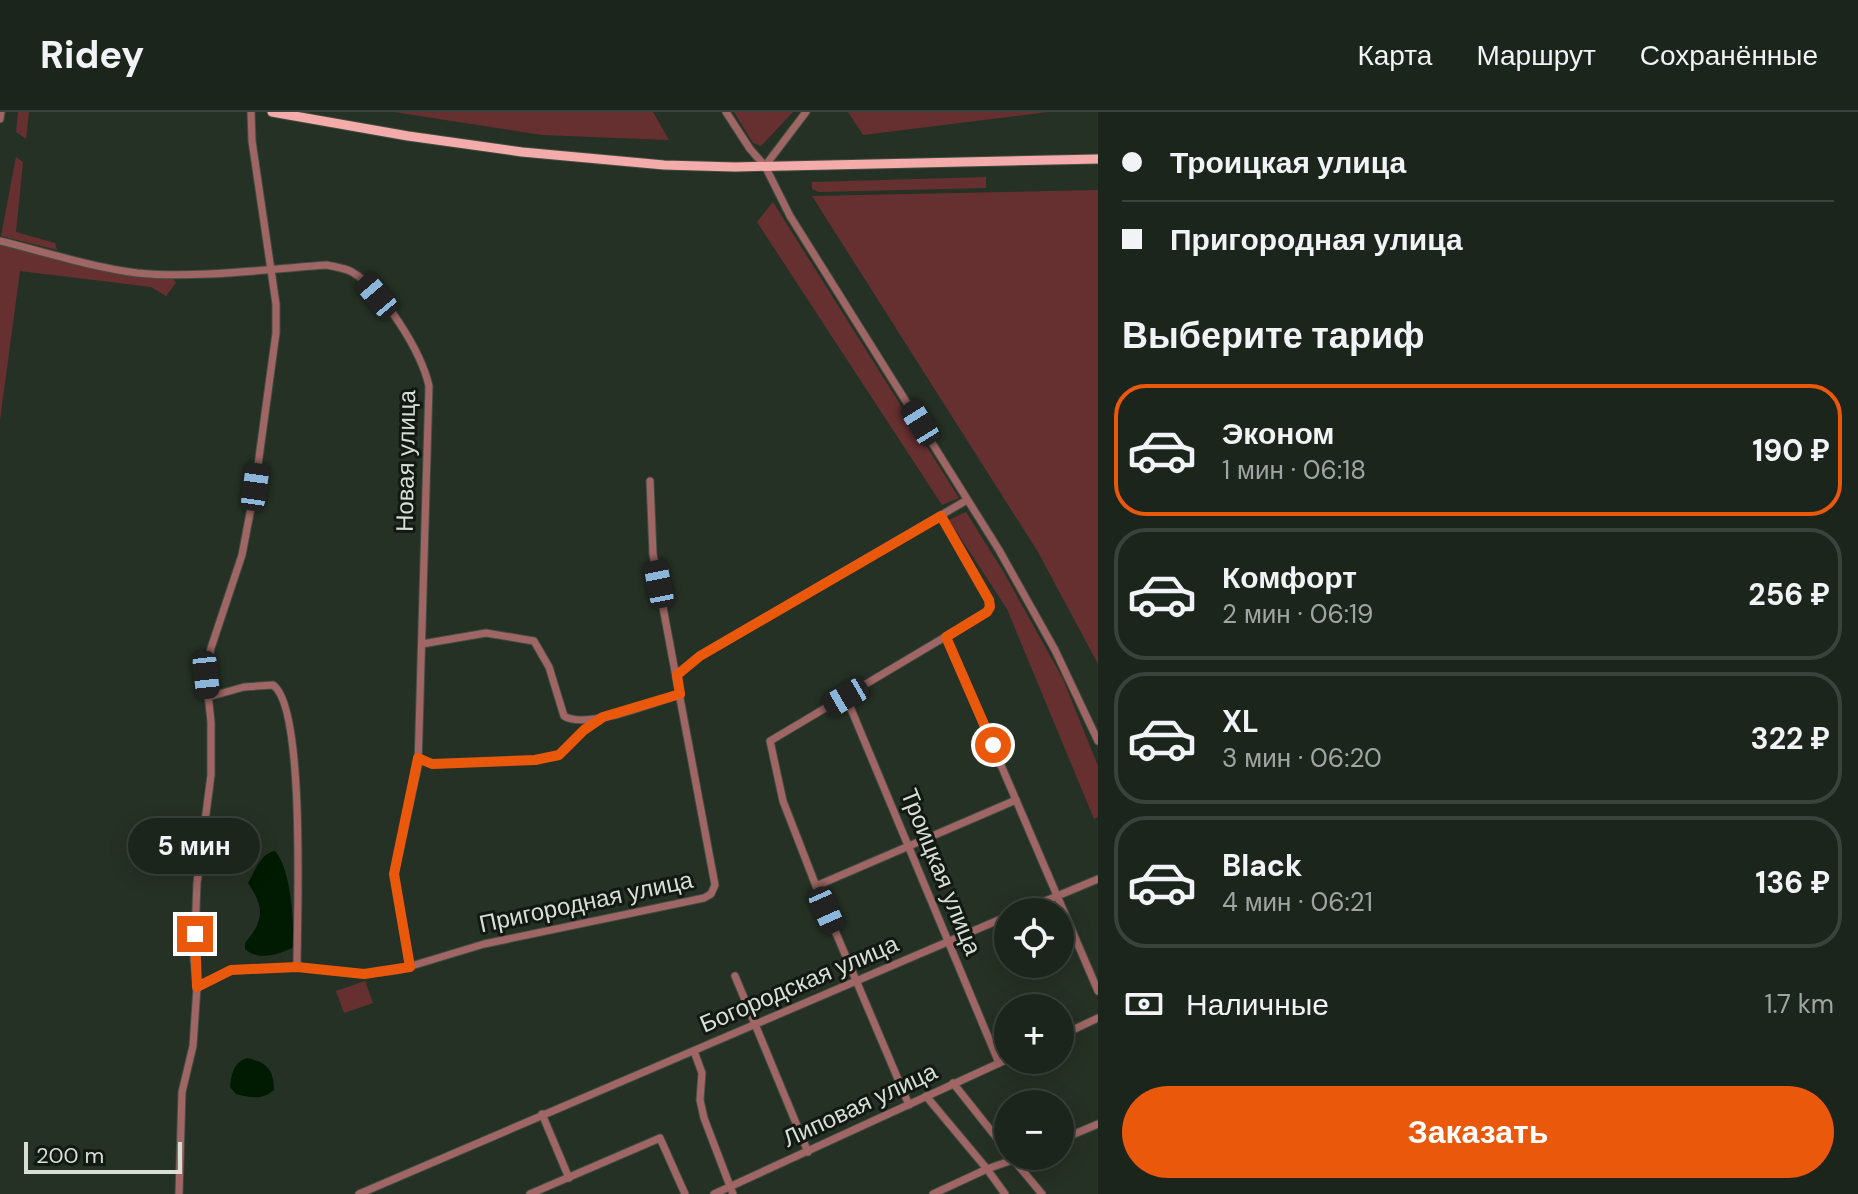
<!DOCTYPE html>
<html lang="ru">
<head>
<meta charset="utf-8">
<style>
	:root { --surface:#1c251c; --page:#293129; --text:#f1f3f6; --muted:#a0a5a3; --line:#3a423b; --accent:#ea580c }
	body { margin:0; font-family:"DM Sans",sans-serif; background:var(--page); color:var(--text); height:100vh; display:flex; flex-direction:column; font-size:30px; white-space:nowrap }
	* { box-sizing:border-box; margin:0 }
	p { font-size:26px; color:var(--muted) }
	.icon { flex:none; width:44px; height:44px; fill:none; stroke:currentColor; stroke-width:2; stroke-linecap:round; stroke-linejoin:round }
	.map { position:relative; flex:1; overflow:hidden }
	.sheet { display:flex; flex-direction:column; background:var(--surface); width:760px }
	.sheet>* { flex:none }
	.top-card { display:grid; align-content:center; height:176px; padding:0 24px; background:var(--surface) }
	.controls { position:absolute; left:994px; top:786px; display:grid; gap:16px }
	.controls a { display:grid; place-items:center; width:80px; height:80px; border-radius:50%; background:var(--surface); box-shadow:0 4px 20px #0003,0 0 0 2px var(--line); font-size:40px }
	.scale { position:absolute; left:24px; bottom:20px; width:158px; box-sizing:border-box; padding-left:8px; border:4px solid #d7ded6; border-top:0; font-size:22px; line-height:28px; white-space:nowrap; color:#d7ded6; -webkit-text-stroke:6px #121812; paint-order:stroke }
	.end { position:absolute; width:36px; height:36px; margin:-18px; border:10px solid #ea580c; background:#fff; box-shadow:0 0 0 4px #fff }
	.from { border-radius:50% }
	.bubble { position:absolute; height:56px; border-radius:28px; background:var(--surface); box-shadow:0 4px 20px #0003,0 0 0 2px var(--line); font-size:26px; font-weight:700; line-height:56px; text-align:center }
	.car { position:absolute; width:24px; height:48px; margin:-24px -12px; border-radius:10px; box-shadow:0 0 6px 2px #0007; background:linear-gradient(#222 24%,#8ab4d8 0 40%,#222 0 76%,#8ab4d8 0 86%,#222 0) }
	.top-card b { display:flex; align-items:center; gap:28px; height:76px; font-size:30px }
	.top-card b+b { border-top:2px solid var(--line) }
	.top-card i { width:20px; height:20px; background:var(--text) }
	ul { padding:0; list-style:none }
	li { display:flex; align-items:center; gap:24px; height:132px; margin:0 16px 12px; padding:0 8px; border:4px solid var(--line); border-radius:32px }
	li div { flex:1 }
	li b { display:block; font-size:30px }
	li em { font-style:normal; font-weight:700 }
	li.selected { border-color:var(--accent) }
	li>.icon { width:72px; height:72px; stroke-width:1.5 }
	h2 { padding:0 24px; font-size:36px; line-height:96px }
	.pay { display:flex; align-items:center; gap:20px; height:88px; padding:0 24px; font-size:30px }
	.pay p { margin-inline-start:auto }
	.cta { display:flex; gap:16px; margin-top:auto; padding:16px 24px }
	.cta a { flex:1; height:92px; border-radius:48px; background:var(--accent); color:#fff; font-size:32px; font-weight:700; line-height:92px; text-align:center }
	header { display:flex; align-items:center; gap:48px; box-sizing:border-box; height:112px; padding:0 40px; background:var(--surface); border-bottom:2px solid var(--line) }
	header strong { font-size:38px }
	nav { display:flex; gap:44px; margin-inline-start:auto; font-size:28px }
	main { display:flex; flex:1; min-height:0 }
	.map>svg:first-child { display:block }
	.green { fill:#663031 }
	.water { fill:#001b01 }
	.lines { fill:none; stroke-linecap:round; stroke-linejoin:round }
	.minor-casing { stroke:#424d41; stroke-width:9 }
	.major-casing { stroke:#424d41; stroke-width:11 }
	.minor { stroke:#9f6665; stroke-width:7 }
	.major { stroke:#f4acab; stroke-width:9 }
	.route { stroke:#ea580c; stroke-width:10 }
	.labels { text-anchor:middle; stroke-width:6; stroke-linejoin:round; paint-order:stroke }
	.street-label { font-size:24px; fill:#d7ded6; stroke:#121812 }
</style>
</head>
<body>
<header>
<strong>Ridey</strong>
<nav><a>Карта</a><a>Маршрут</a><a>Сохранённые</a></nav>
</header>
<main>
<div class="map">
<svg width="1098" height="1082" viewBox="0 0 1098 1082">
	<rect width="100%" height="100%" fill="#263125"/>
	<g class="green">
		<polygon points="18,0 29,0 26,27 16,20"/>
		<polygon points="394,0 653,0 669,28 542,23"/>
		<polygon points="734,0 793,0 761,34 753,31"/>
		<polygon points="848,0 1048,0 863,23"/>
		<polygon points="16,45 23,50 16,120 55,131 57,138 1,124"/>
		<polygon points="986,65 986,76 819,80 812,77 812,70"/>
		<polygon points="1098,78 1098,552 1038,440 812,84"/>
		<polygon points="773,90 959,386 942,393 757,110"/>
		<polygon points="4,133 125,161 171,164 176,171 166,184 151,175 20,159 0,308 0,134"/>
		<polygon points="966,400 1003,459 1063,567 1098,654 1098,705 1094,707 1007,497 949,408"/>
		<polygon points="365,869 373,891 344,901 336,879"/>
	</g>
	<g class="water">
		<path d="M275,739C292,759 293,809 294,835C279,843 258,849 245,837V831C265,808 264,795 248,771C255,759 261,741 275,739Z"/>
		<path d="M247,946C267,950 274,958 274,978C262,988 250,986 236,982L230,975C232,961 233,951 247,946Z"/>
	</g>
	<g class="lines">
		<defs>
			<g id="minor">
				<polyline points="726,0 750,37 765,54 790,104 999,438 1055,538 1098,629"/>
				<polyline points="0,7 1,0"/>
				<polyline points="765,54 806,0"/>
				<path d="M0,129C45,140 91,155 137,161C194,167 269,157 327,153C335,155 345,156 352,160C383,178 421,239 429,274L418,654L394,762L410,855"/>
				<polyline points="946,525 1098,879"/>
				<path d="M422,532L486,521L534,529L549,555L564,604C586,618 655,590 680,582"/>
				<polyline points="677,563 700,544 967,388"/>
				<path d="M208,585L244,575L273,573C306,595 297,810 297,855"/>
				<polyline points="846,585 999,951"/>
				<polyline points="418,646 432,652 535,648 559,643 584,618 598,608"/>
				<polyline points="816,774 1016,688"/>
				<polyline points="1019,800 1098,767"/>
				<polyline points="735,864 808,1040"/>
				<polyline points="197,875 231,858 297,855 364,862 398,858 484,832 704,786 711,782 715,773 653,442 650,369"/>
				<polyline points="1060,924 1098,906"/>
				<polyline points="694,939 702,961 700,988 704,1006 733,1082"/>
				<polyline points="953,971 1008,1040"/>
				<polyline points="926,984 987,1057 933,1082"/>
				<polyline points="909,993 816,774 783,689 770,629 987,500 990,495 989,488 941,404"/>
				<polyline points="542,1002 569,1066"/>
				<polyline points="1060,1028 1098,1012"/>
				<polyline points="1012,1046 1042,1082"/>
				<polyline points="179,1082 182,980 193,934 197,875 194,848 197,771 211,663 211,610 206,563 211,536 242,443 255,375 276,221 276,192 252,29 251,0"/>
				<polyline points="359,1082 1008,804"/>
				<polyline points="530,1082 660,1026 685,1082"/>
				<polyline points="714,1082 1008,947"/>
				<polyline points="1005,1082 987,1057 1024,1044"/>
			</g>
			<polyline id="major" points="272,0 408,24 522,40 664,53 735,55 1098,47"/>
		</defs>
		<use href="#minor" class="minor-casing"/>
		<use href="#major" class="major-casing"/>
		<use href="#minor" class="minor"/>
		<use href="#major" class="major"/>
	</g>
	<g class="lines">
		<polyline class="route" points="195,822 197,875 231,858 297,855 364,862 410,855 394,762 418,646 432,652 535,648 559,643 584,618 603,605 680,582 677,563 700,544 941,404 989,488 990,495 987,500 946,525 993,633"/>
	</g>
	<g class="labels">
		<g class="street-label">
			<text transform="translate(406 349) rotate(-89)" y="8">Новая улица</text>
			<text transform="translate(941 760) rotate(68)" y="8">Троицкая улица</text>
			<text transform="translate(586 790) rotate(-12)" y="8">Пригородная улица</text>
			<text transform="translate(799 872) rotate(-23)" y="8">Богородская улица</text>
			<text transform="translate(860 993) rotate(-25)" y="8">Липовая улица</text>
		</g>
	</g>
</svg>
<div class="controls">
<a><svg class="icon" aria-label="locate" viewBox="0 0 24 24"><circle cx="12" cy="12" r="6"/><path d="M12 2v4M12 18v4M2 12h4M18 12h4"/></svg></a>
<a>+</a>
<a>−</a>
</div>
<div class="scale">200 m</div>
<i class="end from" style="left:993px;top:633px"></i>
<i class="end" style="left:195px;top:822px"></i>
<div class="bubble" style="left:128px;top:706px;width:132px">5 мин</div>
<i class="car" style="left:377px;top:184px;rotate:320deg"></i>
<i class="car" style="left:920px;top:311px;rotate:328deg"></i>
<i class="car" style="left:255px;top:375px;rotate:8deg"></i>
<i class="car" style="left:659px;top:472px;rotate:349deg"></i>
<i class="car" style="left:206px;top:563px;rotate:174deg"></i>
<i class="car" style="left:846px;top:585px;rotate:240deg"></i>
<i class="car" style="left:826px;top:798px;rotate:156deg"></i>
</div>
<section class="sheet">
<div class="top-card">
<b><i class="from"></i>Троицкая улица</b>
<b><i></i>Пригородная улица</b>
</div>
<h2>Выберите тариф</h2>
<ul>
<li class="selected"><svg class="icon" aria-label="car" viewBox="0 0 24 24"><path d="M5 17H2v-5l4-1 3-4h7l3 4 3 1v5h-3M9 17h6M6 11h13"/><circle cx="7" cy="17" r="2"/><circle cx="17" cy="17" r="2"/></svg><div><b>Эконом</b><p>1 мин · 06:18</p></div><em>190 ₽</em></li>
<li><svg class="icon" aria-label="car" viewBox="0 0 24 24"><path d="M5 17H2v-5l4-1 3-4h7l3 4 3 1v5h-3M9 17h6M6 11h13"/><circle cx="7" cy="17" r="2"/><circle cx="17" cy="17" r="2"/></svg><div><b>Комфорт</b><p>2 мин · 06:19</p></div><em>256 ₽</em></li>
<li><svg class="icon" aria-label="car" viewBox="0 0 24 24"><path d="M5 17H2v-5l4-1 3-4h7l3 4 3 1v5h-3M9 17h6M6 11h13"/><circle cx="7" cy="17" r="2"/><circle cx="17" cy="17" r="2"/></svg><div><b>XL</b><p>3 мин · 06:20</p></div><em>322 ₽</em></li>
<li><svg class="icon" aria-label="car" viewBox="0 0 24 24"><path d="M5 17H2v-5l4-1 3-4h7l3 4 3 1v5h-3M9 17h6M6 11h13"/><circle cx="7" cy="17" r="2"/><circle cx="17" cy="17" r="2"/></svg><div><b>Black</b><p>4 мин · 06:21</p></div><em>136 ₽</em></li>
</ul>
<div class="pay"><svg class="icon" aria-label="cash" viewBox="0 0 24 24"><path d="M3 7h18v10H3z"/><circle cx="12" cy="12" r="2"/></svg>Наличные<p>1.7 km</p></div>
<div class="cta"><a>Заказать</a></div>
</section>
</main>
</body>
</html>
